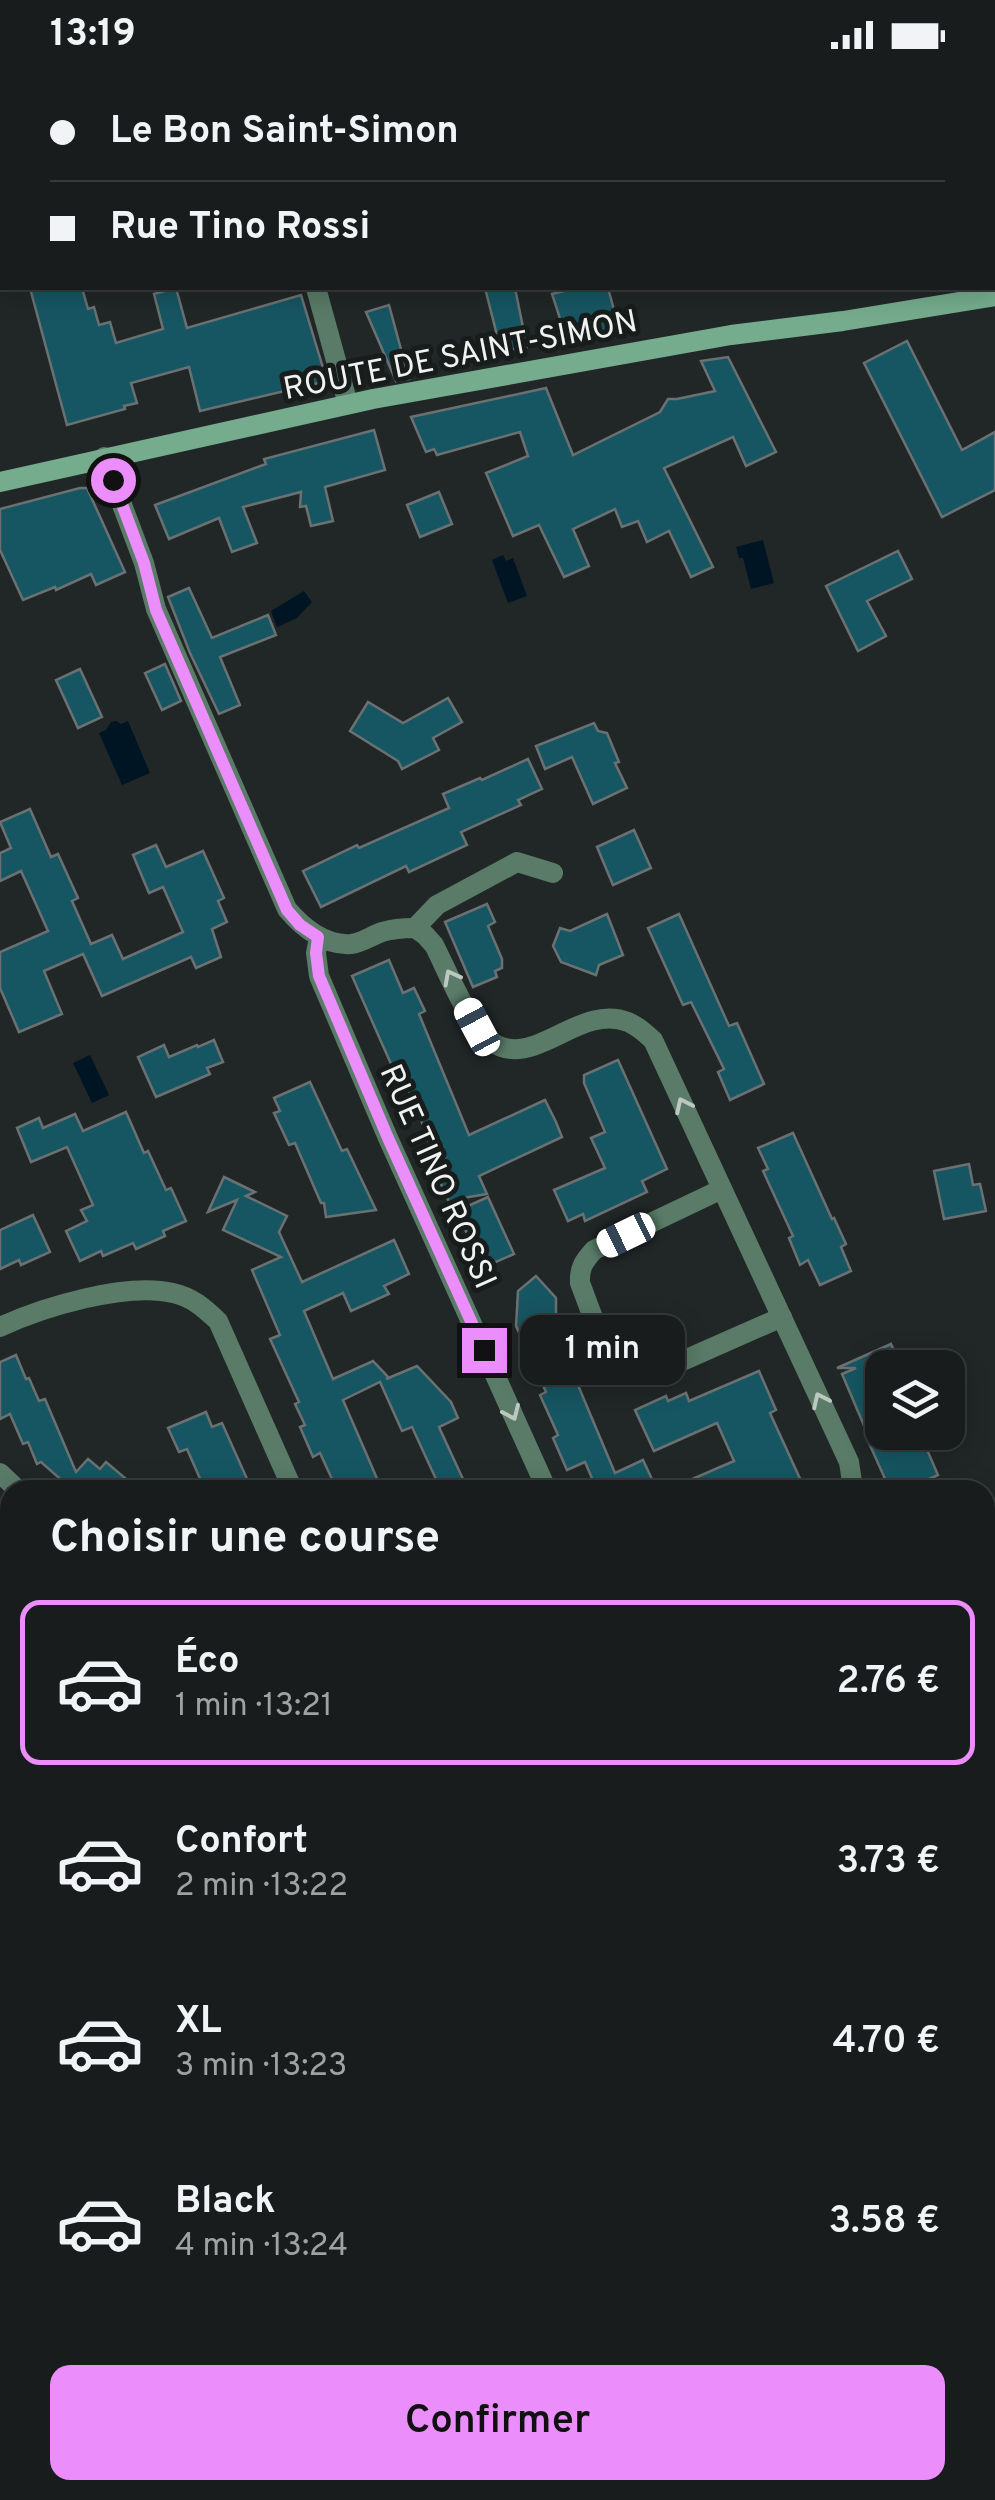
<!DOCTYPE html>
<html lang="fr">
<head>
<meta charset="utf-8">
<style>
	:root { --surface:#191c1c; --page:#222525; --text:#f1f3f6; --muted:#9fa1a3; --line:#373a3b; --accent:#eb8dfb }
	body { margin:0; font-family:Overpass,sans-serif; background:var(--page); color:var(--text); height:100vh; display:flex; flex-direction:column; font-size:38px; white-space:nowrap }
	* { box-sizing:border-box; margin:0 }
	p { font-size:32px; color:var(--muted) }
	.icon { flex:none; width:55px; height:55px; fill:none; stroke:currentColor; stroke-width:2; stroke-linecap:round; stroke-linejoin:round }
	.map { position:relative; flex:1; overflow:hidden }
	.panel { position:absolute; left:0px; top:1410px; width:995px; height:1020px; display:flex; flex-direction:column; background:var(--surface); border-radius:30px 30px 0 0; box-shadow:0 5px 25px #0003,0 0 0 2px var(--line) }
	.panel>* { flex:none }
	.guide { position:absolute; left:0px; top:0px; width:995px; height:220px; box-shadow:0 5px 25px #0003,0 0 0 2px var(--line); display:grid; align-content:center; height:220px; padding:0 50px; background:var(--surface) }
	.fabs { position:absolute; left:865px; top:1280px; display:grid; gap:20px }
	.fabs a { display:grid; place-items:center; width:100px; height:100px; border-radius:20px; background:var(--surface); box-shadow:0 5px 25px #0003,0 0 0 2px var(--line); font-size:50px }
	.end { position:absolute; width:45px; height:45px; margin:-22px; border:12px solid #eb8dfb; background:#111; box-shadow:0 0 0 5px #111 }
	.from { border-radius:50% }
	.bubble { position:absolute; height:70px; border-radius:20px; background:var(--surface); box-shadow:0 5px 25px #0003,0 0 0 2px var(--line); font-size:32px; font-weight:600; line-height:70px; text-align:center }
	.car { position:absolute; width:30px; height:60px; margin:-30px -15px; border-radius:12px; box-shadow:0 0 8px 2px #0007; background:linear-gradient(#fff 24%,#345 0 40%,#fff 0 76%,#345 0 86%,#fff 0) }
	.guide b { display:flex; align-items:center; gap:35px; height:95px; font-size:38px }
	.guide b+b { border-top:2px solid var(--line) }
	.guide i { width:25px; height:25px; background:var(--text) }
	ul { padding:0; list-style:none }
	li { display:flex; align-items:center; gap:30px; height:165px; margin:0 20px 15px; padding:0 30px; border:5px solid transparent; border-radius:20px }
	li div { flex:1 }
	li b { display:block; font-size:38px }
	li em { font-style:normal; font-weight:600 }
	li.on { border-color:var(--accent) }
	li>.icon { width:90px; height:90px; stroke-width:1.5 }
	h2 { padding:0 50px; font-size:45px; line-height:120px }
	.primary-button { display:flex; gap:20px; margin-top:auto; padding:20px 50px }
	.primary-button a { flex:1; height:115px; border-radius:20px; background:var(--accent); color:#111; font-size:40px; font-weight:600; line-height:115px; text-align:center }
	.status { display:flex; justify-content:space-between; align-items:center; height:70px; padding:0 50px; background:var(--surface); direction:ltr }
	.status svg { height:28px; fill:currentColor }
	.map>svg:first-child { display:block }
	.water { fill:#001524 }
	.building { fill:#165662; stroke:#6b7172; stroke-width:2.5 }
	.lines { fill:none; stroke-linecap:round; stroke-linejoin:round }
	.minor { stroke:#597b67; stroke-width:20 }
	.secondary { stroke:#75ac8d; stroke-width:20 }
	.oneway { stroke:#bbc9c1 }
	.route { stroke:#eb8dfb; stroke-width:12 }
	.labels { text-anchor:middle; stroke-width:10; stroke-linejoin:round; paint-order:stroke }
	.street-label { font-size:32px; fill:#f0f3f2; stroke:#181d1c }
</style>
</head>
<body>
<div class="status"><b>13:19</b><svg viewBox="0 0 49 12"><path d="M0 12V9h3v3zM5 12V6h3v6zM10 12V3h3v9zM15 12V0h3v12zM26 1h20v11H26zM47 4h2v5h-2z"/></svg></div>
<div class="map">
<svg width="995" height="2430" viewBox="0 0 995 2430">
	<rect width="100%" height="100%" fill="#212626"/>
	<g class="water">
		<polygon points="763,470 774,513 751,519 743,488 739,488 736,477"/>
		<polygon points="503,485 506,491 513,488 527,526 508,533 492,490"/>
		<polygon points="304,521 312,532 297,548 277,557 271,541"/>
		<polygon points="116,651 121,654 128,651 150,703 122,715 99,663 106,660 111,652"/>
		<polygon points="90,985 109,1025 92,1033 73,993"/>
	</g>
	<g class="building">
		<polygon points="30,218 82,218 88,239 94,237 99,255 110,252 116,273 163,259 154,224 176,218 187,258 301,225 327,311 200,341 189,297 131,313 137,333 124,336 125,339 67,355"/>
		<polygon points="485,218 515,218 527,277 501,281"/>
		<polygon points="576,218 608,218 620,262 567,270 552,224"/>
		<polygon points="389,235 409,309 396,311 366,242"/>
		<polygon points="907,271 962,380 995,362 995,420 942,447 864,293"/>
		<polygon points="728,287 776,382 746,396 733,367 664,398 713,497 691,507 669,461 647,472 638,451 622,457 615,439 573,459 589,496 564,507 539,455 513,466 486,403 528,386 520,362 437,385 434,379 426,382 411,347 546,318 573,385 660,342 668,329 677,329 715,321 701,291"/>
		<polygon points="374,360 385,400 325,417 333,451 311,456 306,436 300,437 301,422 243,437 257,473 232,482 219,448 169,469 155,435 266,394 264,389"/>
		<polygon points="80,418 87,418 125,502 96,515 91,504 56,520 55,517 23,530 0,480 0,439"/>
		<polygon points="439,422 452,454 420,467 407,435"/>
		<polygon points="898,481 912,509 867,531 886,566 858,581 826,516"/>
		<polygon points="189,518 212,568 268,545 276,565 220,587 240,635 219,644 190,583 168,527"/>
		<polygon points="165,594 181,631 162,640 145,603"/>
		<polygon points="80,599 102,647 78,658 56,610"/>
		<polygon points="448,628 462,652 433,668 439,680 402,699 398,691 350,661 368,632 403,653"/>
		<polygon points="594,653 598,661 607,663 619,692 615,693 627,718 593,734 572,687 545,699 536,676"/>
		<polygon points="528,689 542,719 518,730 521,735 461,762 467,775 409,802 406,796 321,837 303,801 357,775 359,778 449,738 443,724 480,708 482,710"/>
		<polygon points="30,739 51,787 58,784 78,828 72,831 91,874 112,865 123,889 183,862 163,817 149,823 133,785 156,775 166,797 203,781 224,828 218,831 227,852 212,859 221,887 196,898 191,887 102,926 83,884 44,901 62,944 19,962 0,918 0,882 48,861 21,801 0,811 0,783 11,778 0,752"/>
		<polygon points="634,760 651,798 613,815 597,777"/>
		<polygon points="487,834 495,852 488,856 502,889 502,898 495,901 497,907 473,917 445,852"/>
		<polygon points="607,844 623,885 599,895 596,905 561,892 553,876 560,858 570,861"/>
		<polygon points="679,844 729,956 737,953 764,1014 730,1030 718,1002 724,999 691,932 683,935 648,858"/>
		<polygon points="389,890 403,923 414,918 425,941 419,944 469,1065 545,1030 556,1052 562,1067 479,1106 487,1124 457,1129 449,1132 424,1077 430,1075 424,1063 426,1062 400,1001 395,1003 352,906"/>
		<polygon points="214,970 223,992 207,998 210,1004 156,1027 138,987 164,975 169,987 197,975 198,977"/>
		<polygon points="618,990 667,1099 642,1111 647,1122 585,1151 583,1144 568,1151 554,1120 605,1098 591,1068 605,1062 584,1013 584,1005"/>
		<polygon points="310,1012 342,1081 347,1079 376,1140 326,1147 324,1133 321,1133 295,1073 289,1075 274,1043 280,1041 274,1028"/>
		<polygon points="126,1042 144,1083 148,1081 166,1120 171,1118 186,1151 163,1161 165,1166 136,1179 133,1173 103,1186 101,1181 80,1191 66,1161 87,1151 81,1140 93,1135 67,1077 31,1092 17,1058 39,1048 43,1058 75,1044 83,1061"/>
		<polygon points="793,1063 832,1149 834,1148 846,1174 841,1177 851,1201 820,1215 808,1190 800,1195 789,1168 793,1166 763,1101 768,1099 758,1078"/>
		<polygon points="969,1094 973,1115 980,1114 986,1141 944,1149 934,1101"/>
		<polygon points="224,1107 255,1122 246,1126 287,1146 279,1162 302,1212 394,1170 409,1204 384,1216 389,1224 351,1241 343,1223 304,1241 333,1309 373,1291 389,1308 386,1309 417,1296 451,1332 458,1348 439,1357 468,1420 441,1420 412,1357 402,1361 380,1312 343,1330 382,1420 337,1420 320,1383 313,1387 300,1357 305,1355 295,1334 299,1332 270,1269 280,1265 252,1200 281,1187 223,1160 237,1130 208,1142"/>
		<polygon points="488,1127 514,1184 482,1198 457,1141"/>
		<polygon points="33,1145 50,1182 21,1195 19,1190 0,1199 0,1160"/>
		<polygon points="536,1206 556,1228 556,1263 615,1403 643,1390 657,1420 578,1420 594,1413 585,1392 567,1400 553,1368 558,1365 540,1325 546,1322 516,1256 518,1221"/>
		<polygon points="891,1274 902,1298 882,1298 882,1362 911,1362 918,1378 925,1375 938,1405 905,1420 890,1420 869,1373 871,1372 842,1304 856,1298 837,1298"/>
		<polygon points="16,1285 26,1309 29,1308 39,1331 45,1329 76,1402 88,1389 100,1399 106,1392 125,1408 118,1415 123,1420 60,1420 66,1414 41,1392 37,1394 28,1372 23,1374 10,1344 0,1349 0,1292"/>
		<polygon points="759,1301 776,1340 770,1343 802,1413 788,1420 667,1420 734,1391 717,1353 654,1381 635,1340 666,1326 668,1331 686,1323 689,1331"/>
		<polygon points="206,1342 212,1357 222,1353 252,1420 205,1420 187,1379 179,1382 168,1358"/>
	</g>
	<g class="lines">
		<g class="minor">
			<polyline points="253,0 254,2"/>
			<polyline points="316,218 348,334"/>
			<path d="M104,387L144,493L156,539L287,839C302,857 325,876 351,874C361,873 371,866 382,862C392,859 403,858 415,858L425,865L434,875C447,900 468,953 489,970C532,1004 578,932 628,952C638,956 645,963 653,970L849,1392L852,1412L848,1420"/>
			<polyline points="415,858 437,835 517,792 553,803"/>
			<polyline points="319,867 316,883 319,906 388,1068 547,1420"/>
			<path d="M722,1119L594,1180C584,1191 579,1198 580,1213C590,1238 603,1283 624,1299C631,1305 638,1305 646,1307L782,1247"/>
			<path d="M0,1257C43,1237 126,1212 173,1223C192,1227 204,1238 218,1251L293,1420"/>
			<polyline points="0,1403 18,1420"/>
			<polyline points="985,1663 995,1658"/>
			<polyline points="0,1896 10,1917"/>
			<polyline points="985,2012 995,2035"/>
			<polyline points="113,2420 117,2430"/>
			<polyline points="276,2430 279,2420"/>
			<polyline points="833,2430 836,2420"/>
		</g>
		<polyline class="secondary" points="0,412 373,329 731,265 843,251 995,226"/>
	</g>
	<defs><path id="oneway-chevron" d="M-2-3.5L2.5 0L-2 3.5" fill="none" stroke-width="1.6" stroke-linecap="round" stroke-linejoin="round" transform="scale(2.5)"/></defs>
	<g class="oneway">
		<use href="#oneway-chevron" transform="translate(451 907) rotate(-118)"/>
		<use href="#oneway-chevron" transform="translate(683 1035) rotate(-115)"/>
		<use href="#oneway-chevron" transform="translate(820 1330) rotate(-115)"/>
		<use href="#oneway-chevron" transform="translate(512 1343) rotate(66)"/>
	</g>
	<g class="lines">
		<polyline class="route" points="113,410 144,493 156,540 287,840 300,855 318,867 316,883 319,906 388,1068 484,1280"/>
	</g>
	<g class="labels">
		<g class="street-label">
			<text transform="translate(460 284) rotate(-11)" y="11">ROUTE DE SAINT-SIMON</text>
			<text transform="translate(439 1106) rotate(66)" y="11">RUE TINO ROSSI</text>
		</g>
	</g>
</svg>
<div class="fabs">
<a><svg class="icon" aria-label="layers" viewBox="0 0 24 24"><path d="M12 4l9 5-9 5-9-5zM3 14l9 5 9-5"/></svg></a>
</div>
<i class="end from" style="left:113px;top:410px"></i>
<i class="end" style="left:484px;top:1280px"></i>
<div class="bubble" style="left:520px;top:1245px;width:165px">1 min</div>
<i class="car" style="left:477px;top:957px;rotate:332deg"></i>
<i class="car" style="left:626px;top:1165px;rotate:244deg"></i>
<div class="guide">
<b><i class="from"></i>Le Bon Saint-Simon</b>
<b><i></i>Rue Tino Rossi</b>
</div>
<section class="panel">
<h2>Choisir une course</h2>
<ul>
<li class="on"><svg class="icon" aria-label="car" viewBox="0 0 24 24"><path d="M5 17H2v-5l4-1 3-4h7l3 4 3 1v5h-3M9 17h6M6 11h13"/><circle cx="7" cy="17" r="2"/><circle cx="17" cy="17" r="2"/></svg><div><b>Éco</b><p>1 min · 13:21</p></div><em>2.76 €</em></li>
<li><svg class="icon" aria-label="car" viewBox="0 0 24 24"><path d="M5 17H2v-5l4-1 3-4h7l3 4 3 1v5h-3M9 17h6M6 11h13"/><circle cx="7" cy="17" r="2"/><circle cx="17" cy="17" r="2"/></svg><div><b>Confort</b><p>2 min · 13:22</p></div><em>3.73 €</em></li>
<li><svg class="icon" aria-label="car" viewBox="0 0 24 24"><path d="M5 17H2v-5l4-1 3-4h7l3 4 3 1v5h-3M9 17h6M6 11h13"/><circle cx="7" cy="17" r="2"/><circle cx="17" cy="17" r="2"/></svg><div><b>XL</b><p>3 min · 13:23</p></div><em>4.70 €</em></li>
<li><svg class="icon" aria-label="car" viewBox="0 0 24 24"><path d="M5 17H2v-5l4-1 3-4h7l3 4 3 1v5h-3M9 17h6M6 11h13"/><circle cx="7" cy="17" r="2"/><circle cx="17" cy="17" r="2"/></svg><div><b>Black</b><p>4 min · 13:24</p></div><em>3.58 €</em></li>
</ul>
<div class="primary-button"><a>Confirmer</a></div>
</section>
</div>
</body>
</html>
